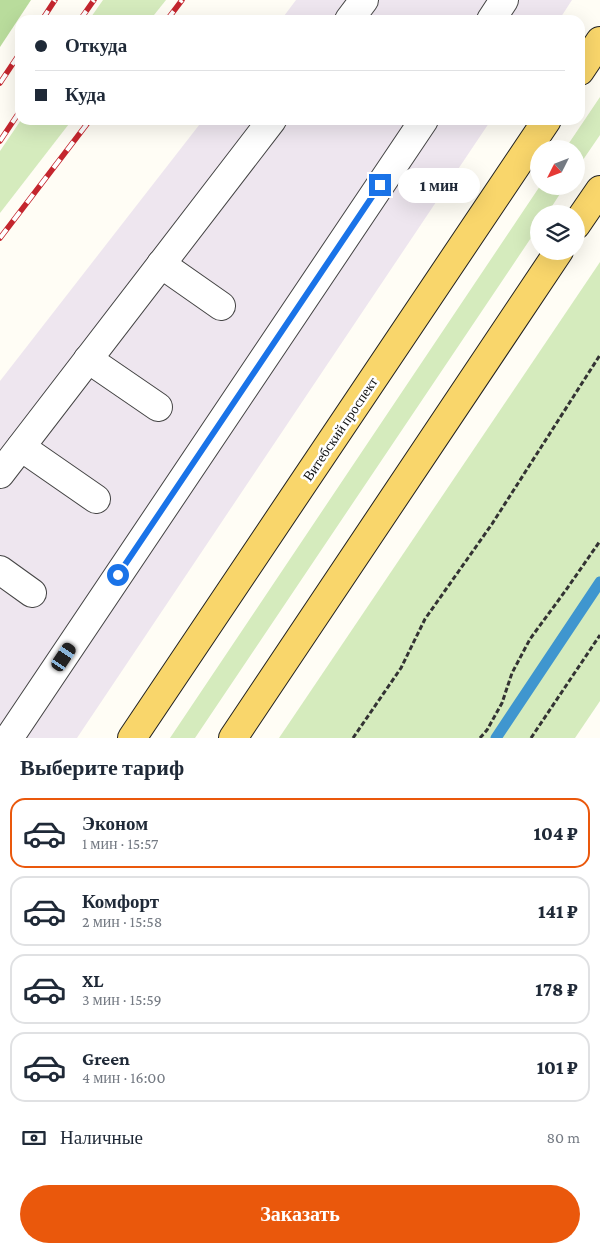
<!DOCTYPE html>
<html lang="ru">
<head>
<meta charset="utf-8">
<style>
	:root { --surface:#fff; --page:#f2f2f3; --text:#1f2937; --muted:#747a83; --line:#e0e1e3; --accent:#ea580c }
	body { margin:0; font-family:"Crimson Pro",serif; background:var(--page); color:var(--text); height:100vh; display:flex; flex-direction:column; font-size:19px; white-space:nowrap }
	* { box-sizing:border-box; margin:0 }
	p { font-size:16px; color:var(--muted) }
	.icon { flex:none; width:28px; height:28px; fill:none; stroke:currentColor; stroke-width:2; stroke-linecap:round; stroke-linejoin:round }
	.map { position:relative; height:738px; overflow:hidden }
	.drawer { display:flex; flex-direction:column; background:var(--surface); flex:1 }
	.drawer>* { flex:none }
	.banner { position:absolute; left:15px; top:15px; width:570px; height:110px; border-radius:15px; box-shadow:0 5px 20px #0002; display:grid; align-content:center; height:110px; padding:0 20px; background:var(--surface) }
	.needle { width:32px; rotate:228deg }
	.fabs { position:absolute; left:530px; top:140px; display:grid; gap:10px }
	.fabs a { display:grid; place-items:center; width:55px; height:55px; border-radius:50%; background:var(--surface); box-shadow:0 5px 20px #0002; font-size:25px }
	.end { position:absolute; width:22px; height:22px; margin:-11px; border:6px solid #1a73e8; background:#fff; box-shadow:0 0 0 2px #fff }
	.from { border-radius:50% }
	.bubble { position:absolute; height:35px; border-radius:18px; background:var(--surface); box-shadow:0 5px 20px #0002; font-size:16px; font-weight:800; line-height:35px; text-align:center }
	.car { position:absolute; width:15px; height:30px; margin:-15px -8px; border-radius:6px; box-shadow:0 0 4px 1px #0007; background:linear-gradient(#222 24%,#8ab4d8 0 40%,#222 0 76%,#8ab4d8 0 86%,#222 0) }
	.banner b { display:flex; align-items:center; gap:18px; height:48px; font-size:19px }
	.banner b+b { border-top:1px solid var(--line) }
	.banner i { width:12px; height:12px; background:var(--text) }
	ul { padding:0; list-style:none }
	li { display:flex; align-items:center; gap:15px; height:70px; margin:0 10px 8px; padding:0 10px; border:2px solid var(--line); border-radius:15px }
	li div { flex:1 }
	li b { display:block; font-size:19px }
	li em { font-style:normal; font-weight:800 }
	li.selected { border-color:var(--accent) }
	li>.icon { width:45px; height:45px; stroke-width:1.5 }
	h2 { padding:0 20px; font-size:22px; line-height:60px }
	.pay { display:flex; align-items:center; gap:12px; height:55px; padding:0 20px; font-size:19px }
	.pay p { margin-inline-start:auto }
	.button { display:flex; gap:10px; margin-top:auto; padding:10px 20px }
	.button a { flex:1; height:58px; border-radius:30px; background:var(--accent); color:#fff; font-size:20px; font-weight:800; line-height:58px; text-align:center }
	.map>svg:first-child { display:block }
	.industrial { fill:#eee6ef }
	.green { fill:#d5ebbd }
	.forest { fill:#b9dc9c }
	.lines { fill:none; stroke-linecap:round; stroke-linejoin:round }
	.stream { stroke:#3f96cf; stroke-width:11 }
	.minor-casing { stroke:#444; stroke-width:30 }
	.major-casing { stroke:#222; stroke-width:30 }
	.path { stroke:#333; stroke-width:3; stroke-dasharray:5 2.5; stroke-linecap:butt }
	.minor { stroke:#fff; stroke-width:28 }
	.major { stroke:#f9d66b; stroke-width:28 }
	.rail-casing { stroke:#c4262e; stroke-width:5.5 }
	.rail { stroke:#fff; stroke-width:4; stroke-dasharray:11; stroke-linecap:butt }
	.route { stroke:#1a73e8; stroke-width:6 }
	.labels { text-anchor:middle; stroke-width:5; stroke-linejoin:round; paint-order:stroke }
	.street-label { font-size:14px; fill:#111; stroke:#fff }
</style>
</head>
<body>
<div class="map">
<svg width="600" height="738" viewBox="0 0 600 738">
	<rect width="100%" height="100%" fill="#fffdf5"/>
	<g class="industrial">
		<polygon points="296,0 572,0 559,20 281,20"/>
		<polygon points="203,120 491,120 77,738 0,738 0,381"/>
	</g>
	<g class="green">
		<polygon points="103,0 166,0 150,20 89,20"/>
		<polygon points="600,97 600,135 576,170 576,149 565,149"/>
		<polygon points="21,120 72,120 0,213 0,151"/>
		<polygon points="540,186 565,186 547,214 539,214 539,226 195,738 170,738"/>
		<polygon points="600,262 600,701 575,738 279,738"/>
	</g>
	<polygon class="forest" points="0,0 31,0 0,47"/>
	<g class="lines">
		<polyline class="stream" points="496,738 600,582"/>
		<defs>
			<g id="minor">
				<polyline points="349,20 364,0"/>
				<polyline points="491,20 504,0"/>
				<polyline points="161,264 221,306"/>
				<polyline points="88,359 158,407"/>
				<polyline points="21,447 96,499"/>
				<polyline points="0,474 272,120"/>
				<polyline points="0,570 32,593"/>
				<polyline points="9,738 424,120"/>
			</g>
			<g id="major">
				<polyline points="580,71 600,41"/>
				<polyline points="576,225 600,190"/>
				<polyline points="132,738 547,120"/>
				<polyline points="233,738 559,251"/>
			</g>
		</defs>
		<use href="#minor" class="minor-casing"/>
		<use href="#major" class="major-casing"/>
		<g class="path">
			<polyline points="353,738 401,668 425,619 492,524 600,355"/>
			<polyline points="480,738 487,730 502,703 512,673 530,639 566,590 600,541"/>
			<polyline points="531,738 600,635"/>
		</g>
		<use href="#minor" class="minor"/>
		<use href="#major" class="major"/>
		<defs>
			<g id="rail">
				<polyline points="42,20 55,0"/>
				<polyline points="80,20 94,0"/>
				<polyline points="167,20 182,0"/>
				<polyline points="0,83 20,53"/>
				<polyline points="0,141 20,111"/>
				<polyline points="0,238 90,120"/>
			</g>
		</defs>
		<use href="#rail" class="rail-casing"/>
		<use href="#rail" class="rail"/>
	</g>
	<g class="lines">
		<polyline class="route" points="118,575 380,185"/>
	</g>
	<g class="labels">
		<g class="street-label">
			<text transform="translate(340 429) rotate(-56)" y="5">Витебский проспект</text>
		</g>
	</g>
</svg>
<div class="fabs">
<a><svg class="needle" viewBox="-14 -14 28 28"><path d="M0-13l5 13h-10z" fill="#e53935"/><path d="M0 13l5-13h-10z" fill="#747a83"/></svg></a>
<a><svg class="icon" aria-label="layers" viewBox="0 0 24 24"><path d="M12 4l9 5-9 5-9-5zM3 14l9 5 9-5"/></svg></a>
</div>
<i class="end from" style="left:118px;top:575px"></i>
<i class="end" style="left:380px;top:185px"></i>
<div class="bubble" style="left:398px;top:168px;width:82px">1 мин</div>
<i class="car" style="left:64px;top:657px;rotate:34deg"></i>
<div class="banner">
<b><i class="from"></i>Откуда</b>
<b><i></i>Куда</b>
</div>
</div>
<section class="drawer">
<h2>Выберите тариф</h2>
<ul>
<li class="selected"><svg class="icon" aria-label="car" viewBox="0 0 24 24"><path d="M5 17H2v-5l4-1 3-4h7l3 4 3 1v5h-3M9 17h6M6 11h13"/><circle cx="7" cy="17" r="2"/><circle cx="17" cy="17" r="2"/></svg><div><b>Эконом</b><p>1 мин · 15:57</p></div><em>104 ₽</em></li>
<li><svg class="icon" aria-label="car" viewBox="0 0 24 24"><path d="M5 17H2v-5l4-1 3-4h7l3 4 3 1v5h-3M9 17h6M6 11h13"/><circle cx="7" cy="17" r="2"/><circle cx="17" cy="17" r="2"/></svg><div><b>Комфорт</b><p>2 мин · 15:58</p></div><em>141 ₽</em></li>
<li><svg class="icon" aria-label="car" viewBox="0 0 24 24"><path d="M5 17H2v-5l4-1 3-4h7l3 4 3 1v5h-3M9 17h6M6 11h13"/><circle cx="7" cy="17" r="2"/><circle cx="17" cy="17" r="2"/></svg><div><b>XL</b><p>3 мин · 15:59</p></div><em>178 ₽</em></li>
<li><svg class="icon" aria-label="car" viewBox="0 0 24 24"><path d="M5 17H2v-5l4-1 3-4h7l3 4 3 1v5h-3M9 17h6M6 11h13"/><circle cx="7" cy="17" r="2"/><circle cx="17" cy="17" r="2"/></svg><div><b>Green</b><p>4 мин · 16:00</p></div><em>101 ₽</em></li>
</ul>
<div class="pay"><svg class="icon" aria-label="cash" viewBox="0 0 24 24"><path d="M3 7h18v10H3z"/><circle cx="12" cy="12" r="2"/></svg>Наличные<p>80 m</p></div>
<div class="button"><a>Заказать</a></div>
</section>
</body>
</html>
